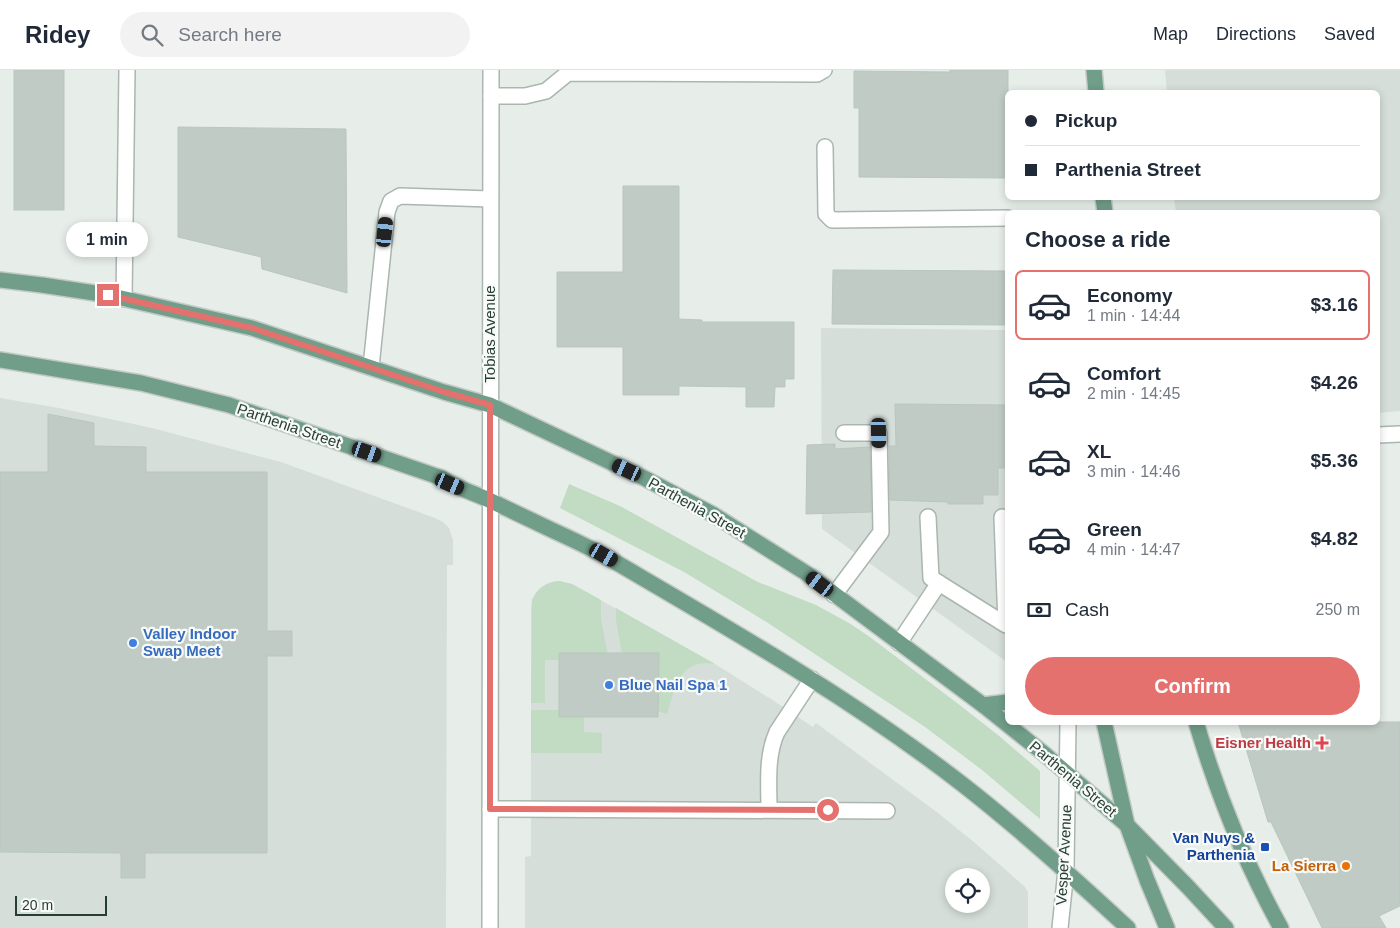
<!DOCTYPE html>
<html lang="en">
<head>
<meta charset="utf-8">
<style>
	:root { --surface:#fff; --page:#f2f2f3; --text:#1f2937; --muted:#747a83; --line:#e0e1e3; --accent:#e4716e }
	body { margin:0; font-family:Helvetica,sans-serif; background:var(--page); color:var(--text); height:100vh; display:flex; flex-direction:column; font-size:19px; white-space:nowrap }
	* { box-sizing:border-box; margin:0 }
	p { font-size:16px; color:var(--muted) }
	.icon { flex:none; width:28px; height:28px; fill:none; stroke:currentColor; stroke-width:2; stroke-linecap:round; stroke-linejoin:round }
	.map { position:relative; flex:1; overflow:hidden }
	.sheet { position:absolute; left:1005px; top:140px; width:375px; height:515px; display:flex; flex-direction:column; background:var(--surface); border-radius:8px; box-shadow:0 2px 8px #0003 }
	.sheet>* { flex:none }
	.hud { position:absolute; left:1005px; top:20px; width:375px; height:110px; border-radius:8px; box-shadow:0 2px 8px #0003; display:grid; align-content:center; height:110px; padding:0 20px; background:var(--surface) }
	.tools { position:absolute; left:945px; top:798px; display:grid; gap:10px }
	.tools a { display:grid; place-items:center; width:45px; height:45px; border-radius:50%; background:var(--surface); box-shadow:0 2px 8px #0003; font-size:25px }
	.scale { position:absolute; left:15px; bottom:12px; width:92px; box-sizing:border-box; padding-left:5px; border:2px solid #273e33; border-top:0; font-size:14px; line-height:18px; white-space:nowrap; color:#273e33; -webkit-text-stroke:4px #f7faf8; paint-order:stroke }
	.end { position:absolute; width:22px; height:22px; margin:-11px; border:6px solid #e4716e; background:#fff; box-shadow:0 0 0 2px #fff }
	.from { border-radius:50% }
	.bubble { position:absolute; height:35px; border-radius:18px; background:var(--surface); box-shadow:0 2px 8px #0003; font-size:16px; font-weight:700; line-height:35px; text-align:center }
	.car { position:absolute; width:15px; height:30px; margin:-15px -8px; border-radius:6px; box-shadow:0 0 4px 1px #0007; background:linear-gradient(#222 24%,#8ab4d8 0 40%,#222 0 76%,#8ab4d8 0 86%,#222 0) }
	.hud b { display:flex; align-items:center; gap:18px; height:48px; font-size:19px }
	.hud b+b { border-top:1px solid var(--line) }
	.hud i { width:12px; height:12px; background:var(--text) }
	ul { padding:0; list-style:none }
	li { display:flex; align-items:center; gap:15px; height:70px; margin:0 10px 8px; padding:0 10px; border:2px solid transparent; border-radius:8px }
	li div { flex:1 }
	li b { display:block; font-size:19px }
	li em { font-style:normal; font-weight:700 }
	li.active { border-color:var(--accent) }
	li>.icon { width:45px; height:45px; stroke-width:1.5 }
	h2 { padding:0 20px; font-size:22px; line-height:60px }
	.pay { display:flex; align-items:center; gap:12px; height:55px; padding:0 20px; font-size:19px }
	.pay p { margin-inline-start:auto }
	.primary-button { display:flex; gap:10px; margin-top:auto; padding:10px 20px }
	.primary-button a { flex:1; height:58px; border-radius:30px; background:var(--accent); color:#fff; font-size:20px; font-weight:700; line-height:58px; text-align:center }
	header { display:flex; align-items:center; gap:30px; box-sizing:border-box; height:70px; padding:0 25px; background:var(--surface); border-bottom:1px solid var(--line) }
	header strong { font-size:24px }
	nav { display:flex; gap:28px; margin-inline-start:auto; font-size:18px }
	.search { width:350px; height:45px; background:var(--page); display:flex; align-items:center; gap:12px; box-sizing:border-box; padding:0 18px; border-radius:28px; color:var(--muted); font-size:19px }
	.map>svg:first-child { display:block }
	.built { fill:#d5ded8; fill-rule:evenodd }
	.green { fill:#c2dcc3 }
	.building { fill:#bfcbc4; stroke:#b9c7be }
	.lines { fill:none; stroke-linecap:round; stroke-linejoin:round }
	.minor-casing { stroke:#aab6af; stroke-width:18 }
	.major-casing { stroke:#c3c9c6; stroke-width:18 }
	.minor { stroke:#fff; stroke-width:15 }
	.major { stroke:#709e88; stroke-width:15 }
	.route { stroke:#e4716e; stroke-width:6 }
	.shop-dot { fill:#3f7fe0; stroke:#f7faf8; stroke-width:2 }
	.health-dot { fill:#e0444e; stroke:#f7faf8; stroke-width:2 }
	.transit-dot { fill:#1a4fb4; stroke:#f7faf8; stroke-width:2 }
	.food-dot { fill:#e8710a; stroke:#f7faf8; stroke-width:2 }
	.labels { text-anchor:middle; stroke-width:4.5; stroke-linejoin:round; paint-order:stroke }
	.street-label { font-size:15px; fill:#273e33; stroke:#f7faf8 }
	.shop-label { font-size:15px; font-weight:bold; fill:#366cbe; stroke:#f7faf8; text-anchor:start }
	.health-label { font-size:15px; font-weight:bold; fill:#be3a42; stroke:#f7faf8; text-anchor:end }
	.transit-label { font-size:15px; font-weight:bold; fill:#164399; stroke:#f7faf8; text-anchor:end }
	.food-label { font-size:15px; font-weight:bold; fill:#c56008; stroke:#f7faf8; text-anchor:end }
</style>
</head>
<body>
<header>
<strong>Ridey</strong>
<div class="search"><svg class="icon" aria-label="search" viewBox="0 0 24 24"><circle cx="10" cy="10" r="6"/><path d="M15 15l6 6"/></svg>Search here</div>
<nav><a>Map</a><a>Directions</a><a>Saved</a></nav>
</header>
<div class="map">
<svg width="1400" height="858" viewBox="0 0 1400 858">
	<rect width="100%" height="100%" fill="#e7eee9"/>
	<g class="built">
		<polygon points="1165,0 1400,0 1400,341 1378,343 1378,142 1176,142 1174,128 1378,128 1378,22 1167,22"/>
		<polygon points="821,258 1007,260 1007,592 822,459"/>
		<polygon points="0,328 59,338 152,358 281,392 435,448 443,452 449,458 453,470 453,495 447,495 446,858 0,858"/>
		<path d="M559,511L572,514L715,594L771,629L813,657L816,653L938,743L975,773L1024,816L1028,822V858H525V787L531,786V536L532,530L535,524L541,517L552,512ZM954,806H981V834H954Z"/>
	</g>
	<g class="green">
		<polygon points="569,414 620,436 758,512 816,535 849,553 870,567 957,633 998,665 1040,701 1040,749 982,700 925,657 768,553 684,502 560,438"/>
		<path d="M559,511L572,514L601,530V550L609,590H545V633H531L532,530C538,518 546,512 559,511Z"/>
		<path d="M616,538L715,594C680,587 675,619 667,644L654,640L623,590L616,550Z"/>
		<polygon points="531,640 584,640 584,662 602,663 602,683 531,683"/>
	</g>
	<g class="building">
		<rect x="14" y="0" width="50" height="140"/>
		<polygon points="950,0 1008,0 1008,108 859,107 859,38 854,38 854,1 950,2"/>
		<polygon points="178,57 346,59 347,223 262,199 261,187 178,167"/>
		<polygon points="623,116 679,116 679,249 702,250 702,252 794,252 794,309 785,309 785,317 775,317 774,337 746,337 746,317 679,316 679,325 623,325 623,277 557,277 557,202 623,202"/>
		<polygon points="833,200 1008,201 1008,255 832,254"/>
		<polygon points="895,334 1008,335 1008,398 998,398 998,425 983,425 983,434 948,434 948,432 890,430 889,376 896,376"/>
		<polygon points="48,344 94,353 94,376 146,377 146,402 267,402 267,561 292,561 292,586 267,586 267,783 145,783 145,808 121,808 121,783 0,782 0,402 48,402"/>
		<polygon points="835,374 835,379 870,377 871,442 806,444 807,375"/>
		<polygon points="559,583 659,583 658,647 559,647"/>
		<polygon points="1238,652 1400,652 1400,836 1379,846 1386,858 1322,858 1271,752 1268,752"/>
	</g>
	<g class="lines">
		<defs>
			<g id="minor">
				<polyline points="491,26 525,26 546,21 568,3 817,4 824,0"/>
				<polyline points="825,77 826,144 832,150 1008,148"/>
				<polyline points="124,229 127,0"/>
				<polyline points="371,297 387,142 391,131 400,126 490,129"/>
				<polyline points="1378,365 1400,364"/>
				<polyline points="928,447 931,508 1006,555 1002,447"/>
				<polyline points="834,525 881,462 879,363 844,363"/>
				<polyline points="899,573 939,513"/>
				<polyline points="490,739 887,741"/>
				<path d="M769,740C769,714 766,686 777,662L812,609"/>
				<polyline points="490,858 491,0"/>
				<polyline points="1060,858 1066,800 1068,652"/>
			</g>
			<g id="major">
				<polyline points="1094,0 1096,22"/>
				<polyline points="1103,128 1105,142"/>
				<polyline points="0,210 42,215 108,225 252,258 444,322 490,335 644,408 714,445 806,503 983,635 1042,682 1127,755 1188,817 1226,858"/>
				<path d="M0,290L141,313L229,335L442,408C457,419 475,423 491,431C512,441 533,451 554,461C576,471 597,481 617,493C735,562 854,630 962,714C1020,759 1074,808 1128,858"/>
				<polyline points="983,635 1008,632"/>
				<polyline points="1104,652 1127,755 1147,810 1167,858"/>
				<path d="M1196,652C1217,723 1245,793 1281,858"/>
			</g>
		</defs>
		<use href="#minor" class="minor-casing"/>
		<use href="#major" class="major-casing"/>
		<use href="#minor" class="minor"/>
		<use href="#major" class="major"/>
	</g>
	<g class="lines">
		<polyline class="route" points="108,225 252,258 444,322 490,335 490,739 828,740"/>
	</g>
	<g class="shop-dot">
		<circle cx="133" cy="573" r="5"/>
		<circle cx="609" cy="615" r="5"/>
	</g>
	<path class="health-dot" d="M1319.5 665.5h5v5h5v5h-5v5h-5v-5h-5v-5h5z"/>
	<rect class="transit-dot" x="1260" y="772" width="10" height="10" rx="2.5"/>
	<circle class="food-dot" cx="1346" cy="796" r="5"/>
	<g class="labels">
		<g class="street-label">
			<text transform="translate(490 264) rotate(-90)" y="5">Tobias Avenue</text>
			<text transform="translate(289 356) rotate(19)" y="5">Parthenia Street</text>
			<text transform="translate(697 438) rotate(29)" y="5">Parthenia Street</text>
			<text transform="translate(1073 709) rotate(40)" y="5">Parthenia Street</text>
			<text transform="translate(1064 785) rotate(-87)" y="5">Vesper Avenue</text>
		</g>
		<g class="shop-label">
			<text x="143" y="569">Valley Indoor<tspan x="143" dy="17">Swap Meet</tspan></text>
			<text x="619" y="620">Blue Nail Spa 1</text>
		</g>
		<g class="health-label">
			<text x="1311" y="678">Eisner Health</text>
		</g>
		<g class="transit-label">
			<text x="1255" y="773">Van Nuys &amp;<tspan x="1255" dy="17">Parthenia</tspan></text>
		</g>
		<g class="food-label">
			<text x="1336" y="801">La Sierra</text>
		</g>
	</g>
</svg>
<div class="tools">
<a><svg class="icon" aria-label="locate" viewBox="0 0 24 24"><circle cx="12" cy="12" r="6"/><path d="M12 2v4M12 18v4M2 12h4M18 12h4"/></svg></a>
</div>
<div class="scale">20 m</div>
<i class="end from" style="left:828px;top:740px"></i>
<i class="end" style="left:108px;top:225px"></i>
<div class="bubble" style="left:66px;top:152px;width:82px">1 min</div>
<i class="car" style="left:385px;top:162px;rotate:6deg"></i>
<i class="car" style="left:879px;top:363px;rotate:179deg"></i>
<i class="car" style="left:367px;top:382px;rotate:109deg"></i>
<i class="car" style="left:627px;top:400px;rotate:295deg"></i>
<i class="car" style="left:450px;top:414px;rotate:113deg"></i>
<i class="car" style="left:604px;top:485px;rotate:120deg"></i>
<i class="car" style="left:820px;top:514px;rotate:307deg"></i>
<div class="hud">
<b><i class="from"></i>Pickup</b>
<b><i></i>Parthenia Street</b>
</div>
<section class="sheet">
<h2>Choose a ride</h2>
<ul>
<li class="active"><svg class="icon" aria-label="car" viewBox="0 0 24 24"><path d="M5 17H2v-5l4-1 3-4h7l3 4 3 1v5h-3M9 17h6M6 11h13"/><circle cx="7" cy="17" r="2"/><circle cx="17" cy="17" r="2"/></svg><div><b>Economy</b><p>1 min · 14:44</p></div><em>$3.16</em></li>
<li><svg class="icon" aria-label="car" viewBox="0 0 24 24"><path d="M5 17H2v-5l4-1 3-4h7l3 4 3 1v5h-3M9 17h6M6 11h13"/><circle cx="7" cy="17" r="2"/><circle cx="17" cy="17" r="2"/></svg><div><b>Comfort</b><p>2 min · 14:45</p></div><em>$4.26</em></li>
<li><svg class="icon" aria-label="car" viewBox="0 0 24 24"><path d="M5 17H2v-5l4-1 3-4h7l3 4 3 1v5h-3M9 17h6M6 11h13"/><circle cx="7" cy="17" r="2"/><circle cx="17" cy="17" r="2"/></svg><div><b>XL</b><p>3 min · 14:46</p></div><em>$5.36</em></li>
<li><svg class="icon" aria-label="car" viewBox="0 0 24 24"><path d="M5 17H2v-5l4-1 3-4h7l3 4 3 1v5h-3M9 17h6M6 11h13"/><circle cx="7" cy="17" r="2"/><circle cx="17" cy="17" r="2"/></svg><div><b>Green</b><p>4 min · 14:47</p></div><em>$4.82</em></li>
</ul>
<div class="pay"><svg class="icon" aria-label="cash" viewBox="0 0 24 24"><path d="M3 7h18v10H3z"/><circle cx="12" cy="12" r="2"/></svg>Cash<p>250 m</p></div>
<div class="primary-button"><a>Confirm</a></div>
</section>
</div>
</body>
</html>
